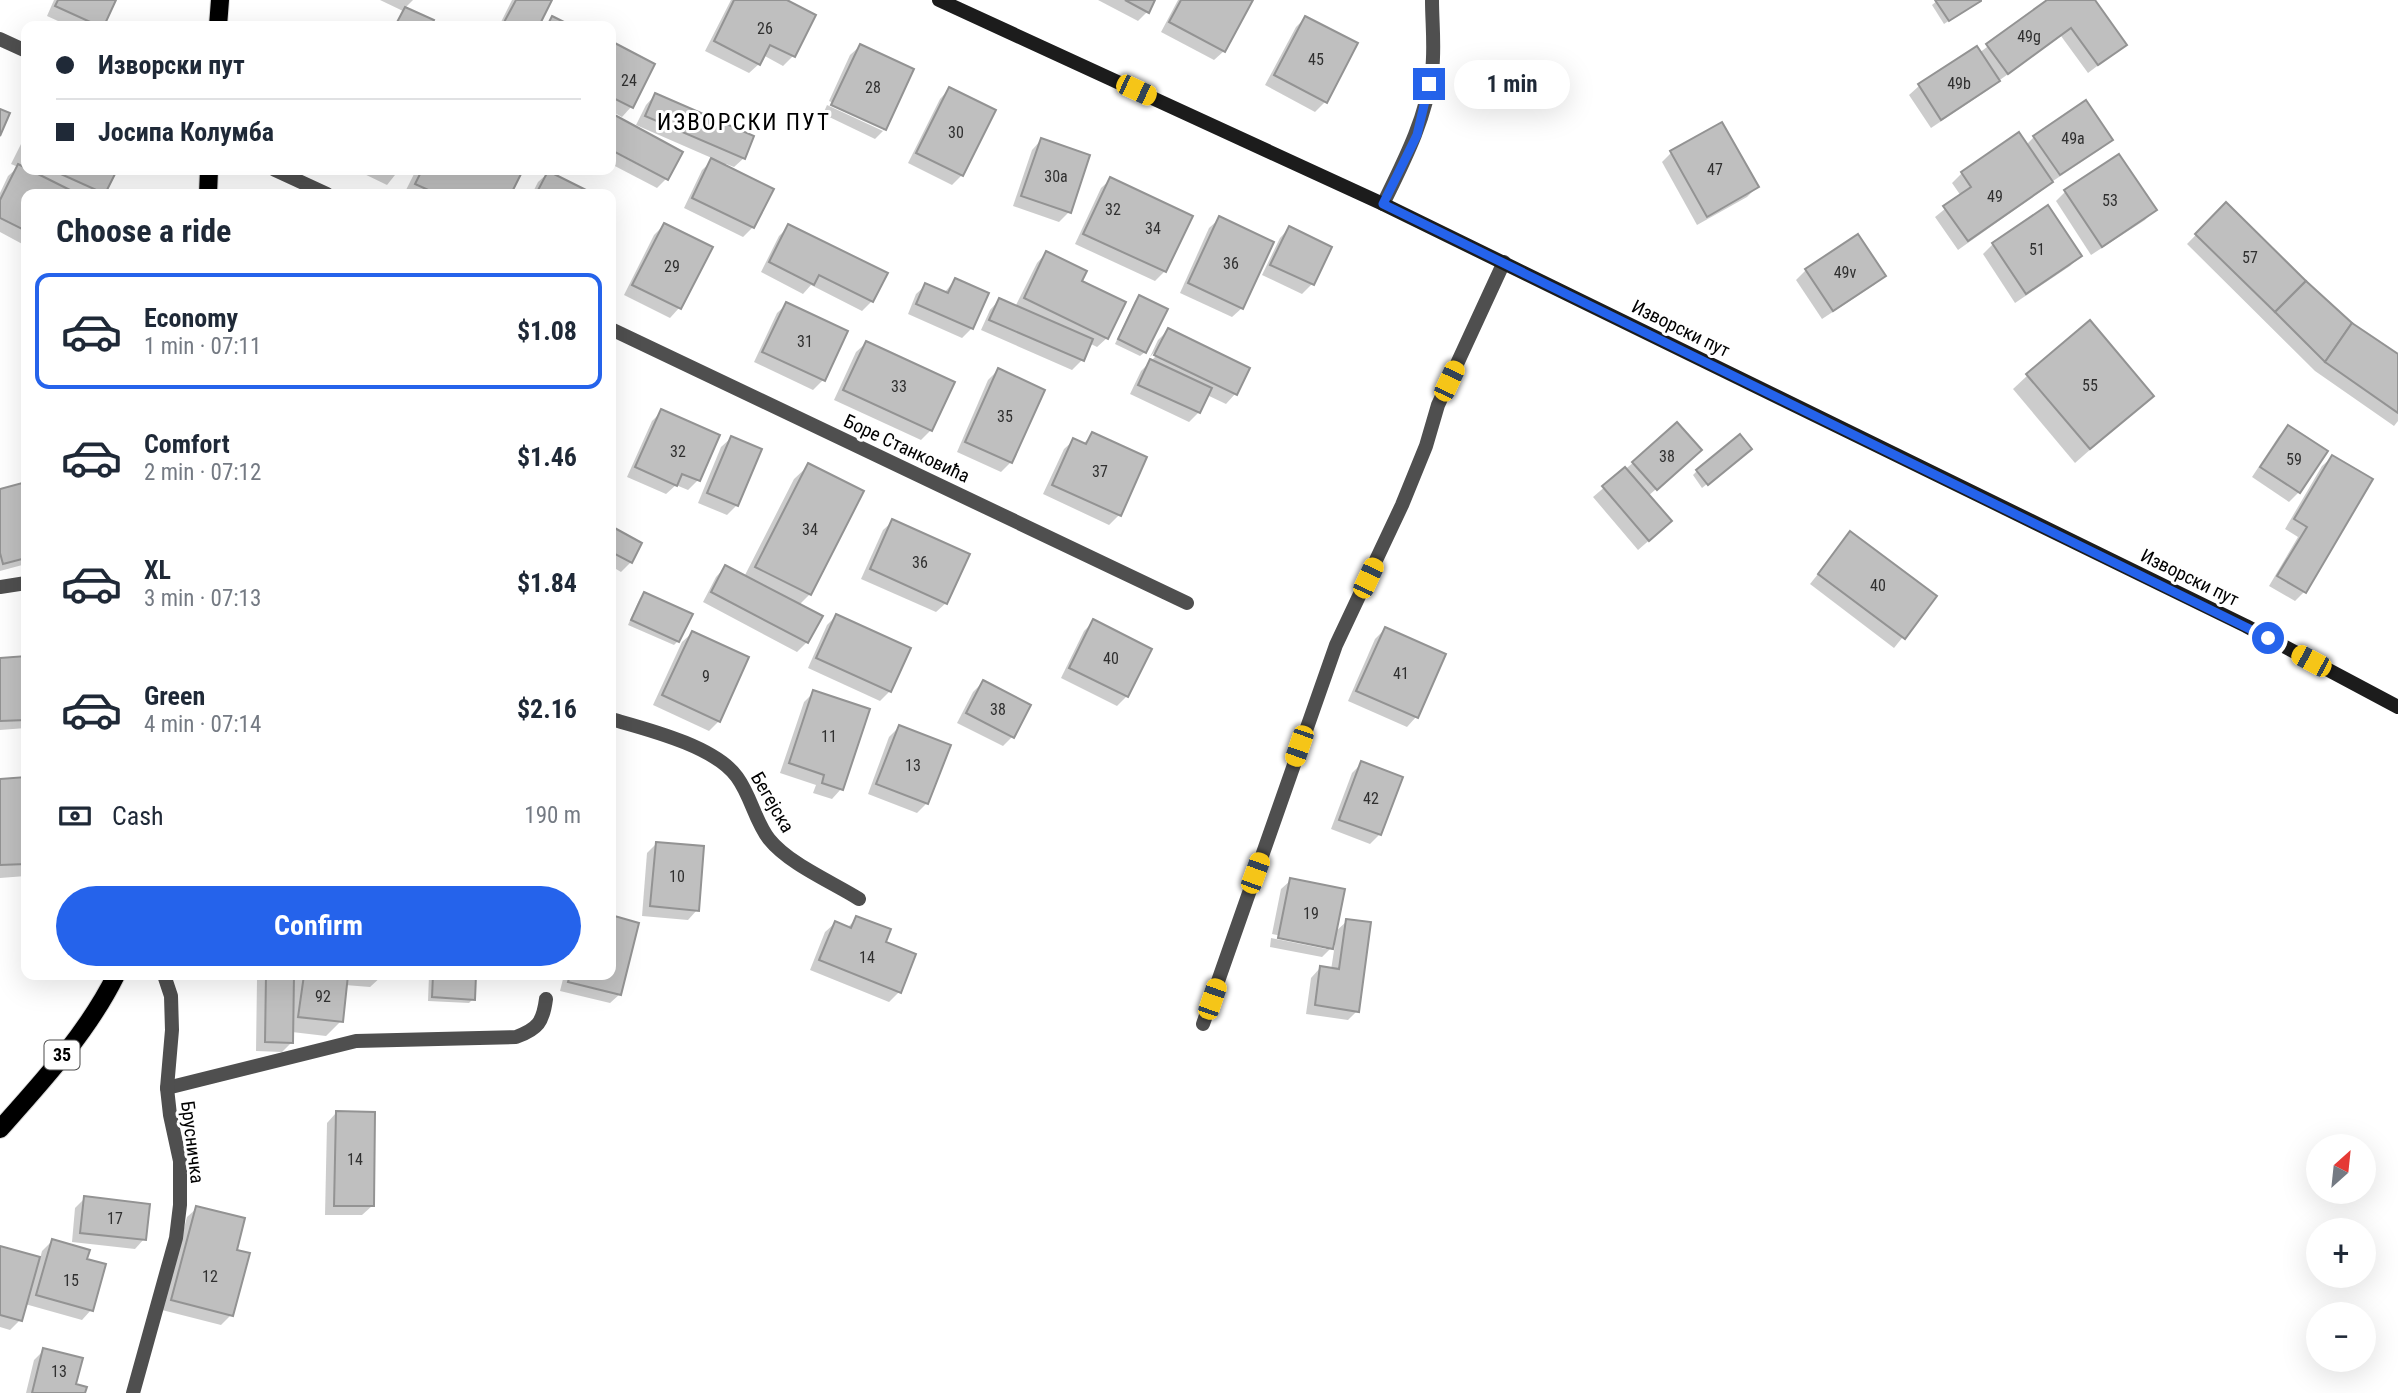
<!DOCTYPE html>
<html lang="en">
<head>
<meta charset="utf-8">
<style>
	:root { --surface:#fff; --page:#f2f2f3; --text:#1f2937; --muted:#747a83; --line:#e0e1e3; --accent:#2563eb }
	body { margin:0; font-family:"Roboto Condensed",sans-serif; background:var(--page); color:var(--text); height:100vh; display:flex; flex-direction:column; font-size:26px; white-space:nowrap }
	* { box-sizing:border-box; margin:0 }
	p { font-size:23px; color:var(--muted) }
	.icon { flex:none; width:38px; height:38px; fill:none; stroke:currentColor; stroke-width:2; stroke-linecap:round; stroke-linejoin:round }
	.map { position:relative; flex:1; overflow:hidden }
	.drawer { position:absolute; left:21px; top:189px; width:595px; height:791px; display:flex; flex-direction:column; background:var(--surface); border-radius:14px; box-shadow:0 7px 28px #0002 }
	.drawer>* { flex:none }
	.guide { position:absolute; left:21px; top:21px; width:595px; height:154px; border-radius:14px; box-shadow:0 7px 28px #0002; display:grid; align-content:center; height:154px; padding:0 35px; background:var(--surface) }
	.needle { width:46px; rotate:27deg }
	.fabs { position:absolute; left:2306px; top:1134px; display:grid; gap:14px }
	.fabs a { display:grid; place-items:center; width:70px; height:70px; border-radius:50%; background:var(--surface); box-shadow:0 7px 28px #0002; font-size:35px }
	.end { position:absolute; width:32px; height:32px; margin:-16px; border:9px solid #2563eb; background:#fff; box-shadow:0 0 0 4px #fff }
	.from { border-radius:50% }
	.bubble { position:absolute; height:49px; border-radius:24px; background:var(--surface); box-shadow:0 7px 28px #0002; font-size:23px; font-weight:700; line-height:49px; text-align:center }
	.car { position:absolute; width:21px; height:42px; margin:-21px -10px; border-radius:9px; box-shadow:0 0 5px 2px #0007; background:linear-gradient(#f5c518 24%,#345 0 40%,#f5c518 0 76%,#345 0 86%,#f5c518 0) }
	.guide b { display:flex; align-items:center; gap:24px; height:66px; font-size:26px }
	.guide b+b { border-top:2px solid var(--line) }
	.guide i { width:18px; height:18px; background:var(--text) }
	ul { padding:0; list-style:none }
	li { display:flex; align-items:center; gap:21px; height:116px; margin:0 14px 10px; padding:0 21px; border:4px solid transparent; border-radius:14px }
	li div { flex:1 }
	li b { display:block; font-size:26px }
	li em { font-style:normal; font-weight:700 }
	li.on { border-color:var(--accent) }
	li>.icon { width:63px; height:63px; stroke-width:1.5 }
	h2 { padding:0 35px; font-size:32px; line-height:84px }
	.pay { display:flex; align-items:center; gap:18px; height:77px; padding:0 35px; font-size:26px }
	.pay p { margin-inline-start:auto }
	.cta { display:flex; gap:14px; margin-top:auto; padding:14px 35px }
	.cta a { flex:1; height:80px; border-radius:42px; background:var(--accent); color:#fff; font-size:28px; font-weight:700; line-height:80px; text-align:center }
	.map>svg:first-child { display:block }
	.shadow { fill:#0003 }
	.building { fill:#bfbfbf; stroke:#939393; stroke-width:2 }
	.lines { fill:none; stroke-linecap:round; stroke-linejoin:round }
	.primary-casing { stroke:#dbdbdb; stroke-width:20 }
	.minor { stroke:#4f4f4f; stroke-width:14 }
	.secondary { stroke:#1c1c1c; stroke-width:14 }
	.primary { stroke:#000; stroke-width:18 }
	.route { stroke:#2563eb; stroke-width:9 }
	.labels { text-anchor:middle; stroke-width:6; stroke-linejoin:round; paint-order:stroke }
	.number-label { font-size:16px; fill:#303030 }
	.shield { fill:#fff; stroke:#4c4c4c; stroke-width:2 }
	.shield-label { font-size:18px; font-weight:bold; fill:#000 }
	.street-label { font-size:19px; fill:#000; stroke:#fff }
	.quarter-label { font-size:23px; letter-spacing:2px; fill:#000; stroke:#fff }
</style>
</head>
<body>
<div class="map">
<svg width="2398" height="1393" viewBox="0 0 2398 1393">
	<rect width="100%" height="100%" fill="#fff"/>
	<g class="shadow">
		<polygon points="54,0 114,0 102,26 69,26 47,16"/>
		<polygon points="380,0 413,0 405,8 432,21 429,26 395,26 403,11"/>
		<polygon points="512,0 550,0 537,26 499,26"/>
		<polygon points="731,0 783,0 814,16 793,56 783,66 763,55 759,64 749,73 705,51"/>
		<polygon points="1098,0 1153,0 1147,12 1138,21"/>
		<polygon points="1178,0 1251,0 1224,51 1214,60 1161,32"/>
		<polygon points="1938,0 1979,0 1979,1 1944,24 1932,5"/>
		<polygon points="2050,0 2092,0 2125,45 2088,73 2061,36 1997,82 1988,90 1931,128 1909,95 1919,86 1976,48 1979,53"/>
		<polygon points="1305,18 1356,44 1325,102 1315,112 1265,85 1296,27"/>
		<polygon points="611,43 653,65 631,107 622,117 611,111"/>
		<polygon points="860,46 884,129 883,131 883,127 829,101 850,55"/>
		<polygon points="949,89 962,175 952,185 908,163 940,99"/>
		<polygon points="655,95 744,158 734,167 726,164 725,167 753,227 743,237 684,208 702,170 714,159 636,125 646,105"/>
		<polygon points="827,105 883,131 875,139 823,114"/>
		<polygon points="611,115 681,153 666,179 657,188 611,164"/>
		<polygon points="26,134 26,170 115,170 103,194 26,194 26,246 0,232 0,193 8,176 18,167 11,164"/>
		<polygon points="2034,137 2111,140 2101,149 2050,183 2041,191 1958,250 1935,217 1961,196 1952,183 1962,173 2026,145"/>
		<polygon points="1041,140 1088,156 1069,212 1059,222 1013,206 1032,150"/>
		<polygon points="1671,153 1757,187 1747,197 1697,225 1662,162"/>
		<polygon points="356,170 399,170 387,185"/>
		<polygon points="416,170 521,170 509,194 404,194"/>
		<polygon points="548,173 592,194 532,194 538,182"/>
		<polygon points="1111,179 1165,271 1155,281 1075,244 1101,188"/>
		<polygon points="2065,192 2154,210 2145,220 2091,255 2056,201"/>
		<polygon points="2226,204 2305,282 2351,324 2398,356 2398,421 2394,426 2315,371 2187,244"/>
		<polygon points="1219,219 1242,308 1232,317 1180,293 1209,228"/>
		<polygon points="664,225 710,248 679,308 670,318 624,295 654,235"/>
		<polygon points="789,226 872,301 862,311 811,285 803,294 761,272 779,236"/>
		<polygon points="1289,228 1330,247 1312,284 1302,294 1262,275 1280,238"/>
		<polygon points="1993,244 2080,256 2070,266 2015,303 1983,254"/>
		<polygon points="1046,253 1080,282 1107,338 1097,347 1089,343 1082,360 1072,370 981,330 990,310 999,300 1015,307 1037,263"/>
		<polygon points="1806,270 1884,276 1874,285 1822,319 1796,280"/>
		<polygon points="955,280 972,328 962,338 908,314 916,294 926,285 944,293"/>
		<polygon points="1139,297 1145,352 1140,356 1115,344 1135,301"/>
		<polygon points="787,304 823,380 813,390 754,362 777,313"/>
		<polygon points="1168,330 1248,369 1235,394 1226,404 1207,395 1199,412 1189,422 1130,394 1141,371 1162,350 1159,347 1150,357 1158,340"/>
		<polygon points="866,343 931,430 921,440 834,400 856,352"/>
		<polygon points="998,370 1011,462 1001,472 957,452 988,380"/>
		<polygon points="2028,375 2151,396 2075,463 2013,389"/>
		<polygon points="662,411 698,480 688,490 676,485 666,494 627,477 652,421"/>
		<polygon points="1677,425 1690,460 1648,496 1660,531 1638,550 1593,497"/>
		<polygon points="2289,427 2326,451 2299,492 2289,502 2252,477 2279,436"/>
		<polygon points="1092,435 1119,515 1109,525 1043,494 1064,449 1074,440 1083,444"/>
		<polygon points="731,438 737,505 727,515 698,503 721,447"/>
		<polygon points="1745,453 1702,488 1693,475 1697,471"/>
		<polygon points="2332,457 2304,592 2295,601 2269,586 2298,537 2285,529 2322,466"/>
		<polygon points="809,465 810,594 799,605 807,642 797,652 703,602 716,577 725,567 744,577 794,479"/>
		<polygon points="26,484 26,564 0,571 0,491"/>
		<polygon points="893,521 946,603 936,612 861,579 883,530"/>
		<polygon points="611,528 640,543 631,562 621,572 611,566"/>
		<polygon points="1850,534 1935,597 1894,648 1810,584"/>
		<polygon points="645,594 678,641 674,645 628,625 640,598"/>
		<polygon points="836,616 890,691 880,701 808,668 827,625"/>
		<polygon points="1094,621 1127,696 1117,706 1061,678 1084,631"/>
		<polygon points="1385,629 1444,655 1416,717 1407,727 1348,701 1375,639"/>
		<polygon points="692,633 719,721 709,731 653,705 682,642"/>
		<polygon points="26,658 26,728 0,730 0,660"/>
		<polygon points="983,682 1012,737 1003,746 957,723 973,692"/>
		<polygon points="814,692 841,789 832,799 813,793 816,785 780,773 804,702"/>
		<polygon points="899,727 927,803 917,813 868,794 889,737"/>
		<polygon points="1362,763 1380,834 1370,844 1331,829 1352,773"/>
		<polygon points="26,779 26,876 0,878 0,780"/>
		<polygon points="656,844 697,910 688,920 642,916 647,853"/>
		<polygon points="1291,880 1334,933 1347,921 1357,1011 1348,1020 1306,1014 1311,978 1320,968 1331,970 1335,944 1322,957 1270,947 1271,938 1326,949 1326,945 1272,934 1281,889"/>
		<polygon points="611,917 637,924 620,994 610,1003 560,991 564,975 611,975"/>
		<polygon points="857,918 884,943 899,992 889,1002 810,970 825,932 835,923 847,928"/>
		<polygon points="261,975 383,975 370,987 345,985 341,1021 326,1036 292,1032 292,1042 282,1052 256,1051 257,979"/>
		<polygon points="429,975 474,975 473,999 469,1003 428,1001"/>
		<polygon points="336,1113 372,1206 362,1215 325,1215 327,1123"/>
		<polygon points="85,1198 144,1239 135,1249 72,1242 75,1208"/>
		<polygon points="197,1208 235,1251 231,1315 221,1325 162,1310 187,1217"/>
		<polygon points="52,1241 85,1260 91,1310 82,1320 25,1304 20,1320 10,1330 0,1327 0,1248 40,1259 42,1251"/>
		<polygon points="44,1350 74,1386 84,1393 26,1393 34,1360"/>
	</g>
	<g class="building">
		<polygon points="58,0 116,0 104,26 99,26 55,6"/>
		<polygon points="516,0 552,0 539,26 502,26"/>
		<polygon points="734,0 787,0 816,15 795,57 770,45 760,65 714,41"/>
		<polygon points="1125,0 1155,0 1149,13"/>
		<polygon points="1181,0 1253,0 1225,52 1169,22"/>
		<polygon points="1935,0 1981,0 1981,1 1949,21"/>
		<polygon points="2047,0 2095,0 2127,45 2098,65 2071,28 2008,74 1986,44"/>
		<polygon points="405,7 434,20 431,26 395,26"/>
		<polygon points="552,16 572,26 547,26"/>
		<polygon points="1305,16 1358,43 1327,103 1274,75"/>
		<polygon points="611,41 655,64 633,108 611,97"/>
		<polygon points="860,44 914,69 886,130 831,105"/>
		<polygon points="1977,46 2000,81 1941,120 1918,84"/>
		<polygon points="949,87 996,110 963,176 916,153"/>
		<polygon points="655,93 754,136 745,159 645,116"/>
		<polygon points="2086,100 2113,140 2060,175 2033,136"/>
		<polygon points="0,109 10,113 0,136"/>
		<polygon points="611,113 683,152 668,180 611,150"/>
		<polygon points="1722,122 1759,187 1707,217 1670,151"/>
		<polygon points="2019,132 2053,182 1968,241 1943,206 1971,187 1961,172"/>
		<polygon points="1041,138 1090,155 1071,213 1021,196"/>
		<polygon points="2119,154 2157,210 2102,247 2064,190"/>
		<polygon points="711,158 774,189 754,228 692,198"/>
		<polygon points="18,164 78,194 26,194 26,231 0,218 0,200"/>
		<polygon points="52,170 117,170 105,194"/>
		<polygon points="422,170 523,170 511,194 437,194 415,184"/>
		<polygon points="548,171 594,194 536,194"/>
		<polygon points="1110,177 1193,216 1166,272 1083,234"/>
		<polygon points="2226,202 2306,281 2275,312 2195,234"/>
		<polygon points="2048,205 2082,256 2026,294 1992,243"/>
		<polygon points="1219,216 1274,242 1243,309 1188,283"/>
		<polygon points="664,223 713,247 681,309 632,285"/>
		<polygon points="788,224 888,273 873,302 819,275 814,285 769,262"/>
		<polygon points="1289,226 1332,247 1314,285 1270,265"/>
		<polygon points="1858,234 1886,276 1833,311 1805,269"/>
		<polygon points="1046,251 1087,271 1082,281 1126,302 1108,339 1024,298"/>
		<polygon points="955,278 989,293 973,329 916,304 925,283 948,293"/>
		<polygon points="2306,281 2352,323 2325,362 2275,312"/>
		<polygon points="1139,295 1168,309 1146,353 1118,339"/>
		<polygon points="999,298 1093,339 1084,361 989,320"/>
		<polygon points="786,302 848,331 825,381 762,352"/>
		<polygon points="2090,320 2154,396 2090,449 2026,374"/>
		<polygon points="2352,323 2398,354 2398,413 2325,362"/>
		<polygon points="1168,328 1250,368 1237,395 1154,355"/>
		<polygon points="866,341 955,382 932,431 843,390"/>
		<polygon points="1150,359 1212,388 1200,413 1138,385"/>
		<polygon points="998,368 1045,390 1012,463 965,442"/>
		<polygon points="661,409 720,435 700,481 682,474 677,486 635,467"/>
		<polygon points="1677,422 1702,450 1657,490 1632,462"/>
		<polygon points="2288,425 2328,451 2300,493 2260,467"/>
		<polygon points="1092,432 1147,457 1121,516 1052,485 1073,438 1086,444"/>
		<polygon points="1740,434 1752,449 1708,485 1696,470"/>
		<polygon points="731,436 762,449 738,506 707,493"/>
		<polygon points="2332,455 2373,479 2306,593 2277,576 2307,527 2294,519"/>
		<polygon points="808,463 864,491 811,595 755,567"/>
		<polygon points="1625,467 1672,521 1649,541 1602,486"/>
		<polygon points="26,482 26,558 3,564 0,553 0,489"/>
		<polygon points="892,519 970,554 947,604 870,569"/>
		<polygon points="611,526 642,543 632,563 611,552"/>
		<polygon points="1850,531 1937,596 1905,639 1818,574"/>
		<polygon points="725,565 823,616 808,643 711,592"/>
		<polygon points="644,592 693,614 679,642 631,620"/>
		<polygon points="836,614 911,648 891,692 816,658"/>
		<polygon points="1093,619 1152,649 1128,697 1069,668"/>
		<polygon points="1385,627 1446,654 1418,718 1356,691"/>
		<polygon points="692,631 749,657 720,722 662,695"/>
		<polygon points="26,656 26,720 0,721 0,658"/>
		<polygon points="983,680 1031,705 1014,738 966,713"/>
		<polygon points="813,690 870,709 843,790 822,783 824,775 789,763"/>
		<polygon points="899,725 951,745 928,804 876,784"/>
		<polygon points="1361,761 1403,777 1381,835 1339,820"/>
		<polygon points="26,777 26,864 0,865 0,779"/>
		<polygon points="656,842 704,846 699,911 650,906"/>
		<polygon points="1290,878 1345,889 1333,949 1278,938"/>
		<polygon points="611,915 639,923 621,995 568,982 570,975 611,975"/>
		<polygon points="856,916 891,929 886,942 916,954 901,993 819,960 835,921 851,928"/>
		<polygon points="1346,919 1371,922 1359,1012 1315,1005 1320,966 1339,969"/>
		<polygon points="266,975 294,975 293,1043 265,1042"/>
		<polygon points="304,975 348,975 343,1022 298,1017"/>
		<polygon points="433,975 476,975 475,1000 432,997"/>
		<polygon points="336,1111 375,1112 374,1206 334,1206"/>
		<polygon points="84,1196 150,1204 146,1240 80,1233"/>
		<polygon points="196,1206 245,1218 237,1250 250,1253 233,1316 171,1300"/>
		<polygon points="52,1239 90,1250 87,1259 106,1264 93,1311 36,1295"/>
		<polygon points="0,1246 40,1257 22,1321 0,1315"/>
		<polygon points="43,1348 83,1358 76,1384 87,1387 85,1393 32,1393"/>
	</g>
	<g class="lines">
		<defs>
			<g id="primary">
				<polyline points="218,26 220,0"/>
				<polyline points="208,194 209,170"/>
				<path d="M0,1129C42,1082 88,1032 116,975"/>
			</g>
		</defs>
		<use href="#primary" class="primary-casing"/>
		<g class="minor">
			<polyline points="0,39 26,51"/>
			<polyline points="275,170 327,194"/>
			<path d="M1383,204C1404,161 1426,119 1432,71C1435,48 1432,23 1432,0"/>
			<polyline points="611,329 1187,603"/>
			<polyline points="0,587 26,583"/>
			<path d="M611,719C646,729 715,746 737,777C751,796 755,821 769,839C789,864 832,882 859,899"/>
			<polyline points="1203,1024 1336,645 1402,505 1426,446 1438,405 1504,262"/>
			<path d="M167,1088L356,1041L516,1037C538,1029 543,1022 546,999"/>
			<polyline points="133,1393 176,1238 180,1205 180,1161 170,1115 167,1088 172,1030 171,996 164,975"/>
		</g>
		<polyline class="secondary" points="939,0 1383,204 2246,626 2398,707"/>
		<use href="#primary" class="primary"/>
	</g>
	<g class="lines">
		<polyline class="route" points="1429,84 1417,135 1383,204 2268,638"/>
	</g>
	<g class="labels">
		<g class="number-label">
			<text x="765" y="34">26</text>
			<text x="2029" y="42">49g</text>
			<text x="1316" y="65">45</text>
			<text x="629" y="86">24</text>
			<text x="1959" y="89">49b</text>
			<text x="873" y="93">28</text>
			<text x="956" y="138">30</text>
			<text x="2073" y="144">49a</text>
			<text x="1715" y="175">47</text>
			<text x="1056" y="182">30a</text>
			<text x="1995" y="202">49</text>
			<text x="2110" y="206">53</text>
			<text x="1113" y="215">32</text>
			<text x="1153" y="234">34</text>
			<text x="2037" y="255">51</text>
			<text x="2250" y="263">57</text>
			<text x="1231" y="269">36</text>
			<text x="672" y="272">29</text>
			<text x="1845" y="278">49v</text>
			<text x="805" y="347">31</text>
			<text x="2090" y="391">55</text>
			<text x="899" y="392">33</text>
			<text x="1005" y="422">35</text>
			<text x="678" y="457">32</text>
			<text x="1667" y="462">38</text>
			<text x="2294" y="465">59</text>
			<text x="1100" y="477">37</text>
			<text x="810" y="535">34</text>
			<text x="920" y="568">36</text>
			<text x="1878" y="591">40</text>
			<text x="1111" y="664">40</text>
			<text x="1401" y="679">41</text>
			<text x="706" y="682">9</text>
			<text x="998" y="715">38</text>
			<text x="829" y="742">11</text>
			<text x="913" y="771">13</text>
			<text x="1371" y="804">42</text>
			<text x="677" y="882">10</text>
			<text x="1311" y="919">19</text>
			<text x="867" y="963">14</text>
			<text x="323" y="1002">92</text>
			<text x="355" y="1165">14</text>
			<text x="115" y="1224">17</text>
			<text x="210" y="1282">12</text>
			<text x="71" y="1286">15</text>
			<text x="59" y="1377">13</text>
		</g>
		<rect class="shield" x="44.5" y="1040.5" width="35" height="29" rx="5"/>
		<g class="shield-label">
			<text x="62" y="1061">35</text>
		</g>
		<g class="street-label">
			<text transform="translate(1681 328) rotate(26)" y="7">Изворски пут</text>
			<text transform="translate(907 448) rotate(25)" y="7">Боре Станковића</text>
			<text transform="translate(2190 577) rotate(26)" y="7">Изворски пут</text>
			<text transform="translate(773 802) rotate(60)" y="7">Бегејска</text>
			<text transform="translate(193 1142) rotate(83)" y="7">Брусничка</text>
		</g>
		<g class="quarter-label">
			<text x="744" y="130">ИЗВОРСКИ ПУТ</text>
		</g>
	</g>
</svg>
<div class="fabs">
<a><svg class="needle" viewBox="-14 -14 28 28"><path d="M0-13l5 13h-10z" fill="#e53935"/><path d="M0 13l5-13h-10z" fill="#747a83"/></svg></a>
<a>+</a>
<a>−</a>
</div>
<i class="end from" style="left:2268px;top:638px"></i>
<i class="end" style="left:1429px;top:84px"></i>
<div class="bubble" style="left:1454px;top:60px;width:116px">1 min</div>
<i class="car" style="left:1136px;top:90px;rotate:115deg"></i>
<i class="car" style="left:1449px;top:381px;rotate:25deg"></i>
<i class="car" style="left:1368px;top:578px;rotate:25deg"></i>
<i class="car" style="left:2311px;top:661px;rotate:298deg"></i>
<i class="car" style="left:1299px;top:746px;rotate:199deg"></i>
<i class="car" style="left:1255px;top:873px;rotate:20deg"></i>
<i class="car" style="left:1212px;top:999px;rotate:19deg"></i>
<div class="guide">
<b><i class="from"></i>Изворски пут</b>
<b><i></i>Јосипа Колумба</b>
</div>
<section class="drawer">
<h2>Choose a ride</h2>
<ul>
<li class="on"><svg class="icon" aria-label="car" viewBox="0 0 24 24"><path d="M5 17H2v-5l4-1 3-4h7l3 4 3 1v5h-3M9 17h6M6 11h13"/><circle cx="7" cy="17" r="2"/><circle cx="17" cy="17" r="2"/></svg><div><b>Economy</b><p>1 min · 07:11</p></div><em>$1.08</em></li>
<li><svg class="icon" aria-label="car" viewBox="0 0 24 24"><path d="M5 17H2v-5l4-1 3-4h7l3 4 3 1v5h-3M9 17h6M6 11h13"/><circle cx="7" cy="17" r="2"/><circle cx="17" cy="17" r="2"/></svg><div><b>Comfort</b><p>2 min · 07:12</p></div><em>$1.46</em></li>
<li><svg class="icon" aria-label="car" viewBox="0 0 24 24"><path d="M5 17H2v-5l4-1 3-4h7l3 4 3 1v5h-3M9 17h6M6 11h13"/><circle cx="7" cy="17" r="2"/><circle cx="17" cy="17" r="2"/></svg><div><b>XL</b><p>3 min · 07:13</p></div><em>$1.84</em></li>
<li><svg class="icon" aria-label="car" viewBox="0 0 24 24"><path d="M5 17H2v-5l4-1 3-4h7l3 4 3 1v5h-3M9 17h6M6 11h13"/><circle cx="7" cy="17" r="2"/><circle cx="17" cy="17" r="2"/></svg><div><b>Green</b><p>4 min · 07:14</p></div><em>$2.16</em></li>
</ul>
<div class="pay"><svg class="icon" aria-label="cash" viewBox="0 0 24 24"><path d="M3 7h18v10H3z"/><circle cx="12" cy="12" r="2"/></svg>Cash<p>190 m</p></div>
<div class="cta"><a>Confirm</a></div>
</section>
</div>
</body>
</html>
